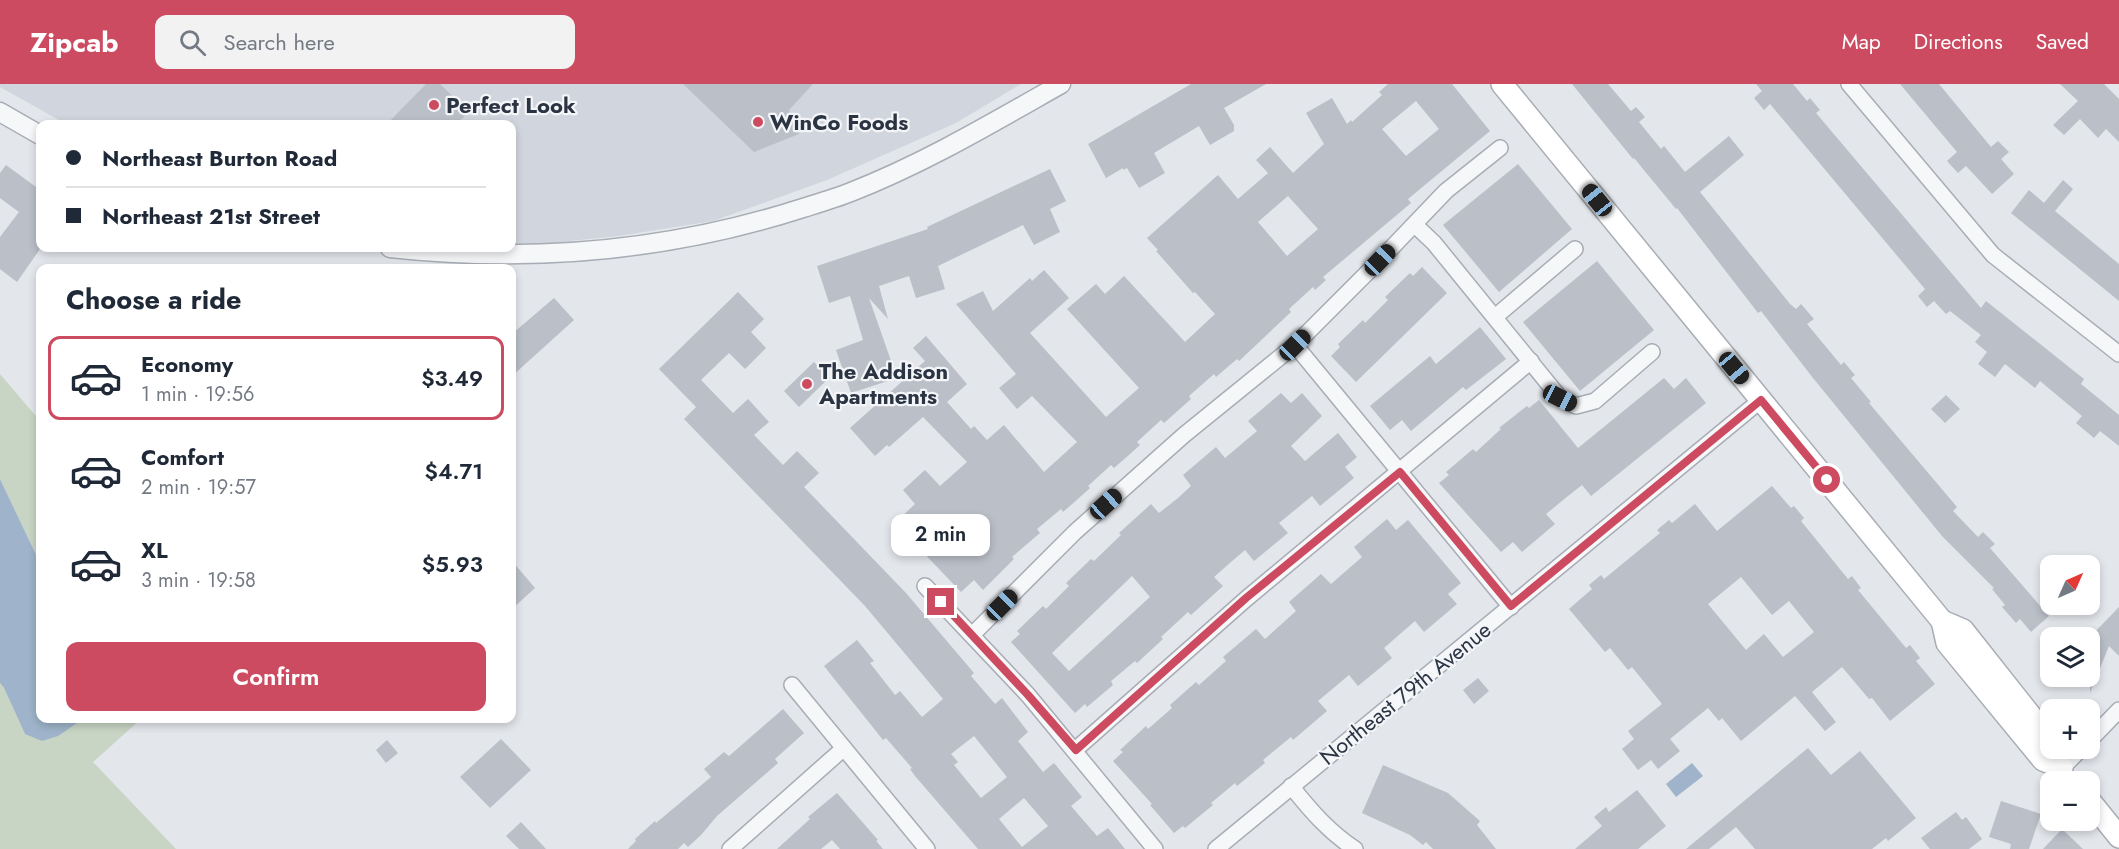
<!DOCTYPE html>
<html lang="en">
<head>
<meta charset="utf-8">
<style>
	:root { --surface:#fff; --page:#f2f2f3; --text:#1f2937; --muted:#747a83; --line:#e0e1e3; --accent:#cd4b60 }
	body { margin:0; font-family:Jost,sans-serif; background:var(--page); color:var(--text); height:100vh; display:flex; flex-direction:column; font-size:22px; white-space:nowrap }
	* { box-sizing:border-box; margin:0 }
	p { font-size:20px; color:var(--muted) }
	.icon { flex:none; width:33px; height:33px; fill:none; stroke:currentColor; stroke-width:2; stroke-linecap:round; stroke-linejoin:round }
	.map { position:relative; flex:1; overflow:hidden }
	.side { position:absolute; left:36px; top:180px; width:480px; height:459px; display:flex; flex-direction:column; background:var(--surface); border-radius:12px; box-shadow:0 3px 9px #0003 }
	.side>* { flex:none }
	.hud { position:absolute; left:36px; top:36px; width:480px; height:132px; border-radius:12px; box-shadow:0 3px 9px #0003; display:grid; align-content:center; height:132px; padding:0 30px; background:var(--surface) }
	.needle { width:39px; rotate:45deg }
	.buttons { position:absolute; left:2040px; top:471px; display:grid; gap:12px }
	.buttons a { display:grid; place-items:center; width:60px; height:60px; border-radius:12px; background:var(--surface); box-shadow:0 3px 9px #0003; font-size:30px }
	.end { position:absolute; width:27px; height:27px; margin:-14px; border:8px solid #cd4b60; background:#fff; box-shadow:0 0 0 3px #fff }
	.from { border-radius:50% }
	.bubble { position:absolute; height:42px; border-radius:12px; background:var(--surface); box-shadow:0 3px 9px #0003; font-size:20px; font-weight:600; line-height:42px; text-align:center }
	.car { position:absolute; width:18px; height:36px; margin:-18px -9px; border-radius:8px; box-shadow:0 0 4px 2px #0007; background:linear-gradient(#222 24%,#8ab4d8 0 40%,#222 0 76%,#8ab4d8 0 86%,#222 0) }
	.hud b { display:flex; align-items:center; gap:21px; height:57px; font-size:22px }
	.hud b+b { border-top:2px solid var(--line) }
	.hud i { width:15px; height:15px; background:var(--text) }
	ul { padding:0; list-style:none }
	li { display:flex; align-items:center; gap:18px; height:84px; margin:0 12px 9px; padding:0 18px; border:3px solid transparent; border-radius:12px }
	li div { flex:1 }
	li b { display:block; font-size:22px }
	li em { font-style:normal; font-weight:600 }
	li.active { border-color:var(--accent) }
	li>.icon { width:54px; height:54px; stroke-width:1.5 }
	h2 { padding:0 30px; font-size:27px; line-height:72px }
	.button { display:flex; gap:12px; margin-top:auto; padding:12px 30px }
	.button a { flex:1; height:69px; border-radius:12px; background:var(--accent); color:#fff; font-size:24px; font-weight:600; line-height:69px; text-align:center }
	header { display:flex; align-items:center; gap:36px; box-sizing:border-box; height:84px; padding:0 30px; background:var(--accent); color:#fff }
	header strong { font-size:28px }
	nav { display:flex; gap:33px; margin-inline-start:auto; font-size:21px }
	.search { width:420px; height:54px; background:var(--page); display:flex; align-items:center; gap:15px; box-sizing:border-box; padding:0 21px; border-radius:12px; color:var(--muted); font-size:22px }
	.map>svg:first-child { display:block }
	.built { fill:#d1d5dd }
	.green { fill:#c8d5c4 }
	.water { fill:#9fb4ca }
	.building { fill:#babfc8; fill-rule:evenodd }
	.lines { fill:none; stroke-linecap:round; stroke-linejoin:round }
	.minor-casing { stroke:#a8adb5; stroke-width:18 }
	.tertiary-casing { stroke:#a8adb5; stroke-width:21 }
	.secondary-casing { stroke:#a8adb5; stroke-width:24 }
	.minor { stroke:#f6f7f9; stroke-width:15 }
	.tertiary { stroke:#f6f7f9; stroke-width:18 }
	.secondary { stroke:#fff; stroke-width:21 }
	.route { stroke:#cd4b60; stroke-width:8 }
	.poi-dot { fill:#cd4b60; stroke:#f3f5f8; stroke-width:2 }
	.labels { text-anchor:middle; stroke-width:4.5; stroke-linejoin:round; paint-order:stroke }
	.poi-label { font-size:22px; font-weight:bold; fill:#2b3443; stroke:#f3f5f8; text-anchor:start }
	.street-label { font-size:22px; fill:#2b3443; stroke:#f3f5f8 }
</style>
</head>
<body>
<header>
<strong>Zipcab</strong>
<div class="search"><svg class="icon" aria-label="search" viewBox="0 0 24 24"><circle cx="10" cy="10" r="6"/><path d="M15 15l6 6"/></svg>Search here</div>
<nav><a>Map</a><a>Directions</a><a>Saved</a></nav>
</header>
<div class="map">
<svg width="2119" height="765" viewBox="0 0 2119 765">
	<rect width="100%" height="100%" fill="#e3e6eb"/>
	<polygon class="built" points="0,0 1021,0 956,39 827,96 713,137 619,152 540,160 512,160 512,40 66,40 0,3"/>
	<g class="green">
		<polygon points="0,290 40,337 40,479 0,395"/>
		<polygon points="0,599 4,604 25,650 83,635 141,635 93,678 176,765 0,765"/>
	</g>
	<g class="water">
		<polygon points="0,395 40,479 40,634 83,635 58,652 42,657 25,650 4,604 0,599"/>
		<polygon points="1692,679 1703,692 1676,713 1666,700"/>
	</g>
	<g class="building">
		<polygon points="426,0 440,0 469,28 456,40 387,40"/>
		<polygon points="683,0 813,0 789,26 799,50 754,68"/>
		<polygon points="1191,0 1266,0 1224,24 1234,41 1234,47 1210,61 1199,42 1154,69 1165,89 1139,104 1127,84 1123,86 1123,84 1106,94 1088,60"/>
		<path d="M1388,0H1452L1490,47L1408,115L1411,119L1323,193L1326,196L1315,206L1313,203L1289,225L1291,228L1239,277L1237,275L1216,293L1214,290L1189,312L1191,315L1164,339L1161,336L1137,358L1140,361L1130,370L1114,384L1111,381L1088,402L1090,404L1079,414L1063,428L1061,425L1037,445L1040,449L1012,473L1014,475L983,506L974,496L961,508L895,439L915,420L903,406L925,386L940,402L967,378L923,333L889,363L887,361L875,372L850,344L925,277L913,264L926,252L967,300L947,318L971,345L974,342L987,356L1004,341L1044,388L1077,358L1032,312L1017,325L999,304L1016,290L956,220L983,207L993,227L1030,194L1032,197L1044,186L1069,214L1030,249L1106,333L1139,304L1067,225L1096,200L1105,210L1124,192L1185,258L1215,230L1195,208L1193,209L1156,167L1158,166L1147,154L1218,91L1238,115L1268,89L1256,76L1270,63L1293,89L1324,60L1306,29L1332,14L1347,40L1351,36L1352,38L1382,11L1379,8ZM1416,17L1439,45L1406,72L1382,45ZM1288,112L1318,145L1287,172L1258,138Z"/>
		<polygon points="1572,0 1608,0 1631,27 1636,23 1645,33 1639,38 1661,65 1664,62 1685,88 1729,52 1744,71 1700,108 1790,220 1796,225 1801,220 1814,235 1807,240 1841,281 1844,278 1855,291 1851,294 1871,318 1869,319 1957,423 1953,427 1978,453 1983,448 1995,460 1990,464 2049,532 2031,548 2020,535 2016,539 2002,523 2005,521 1992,505 1994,504 1942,452 1813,294 1761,227 1758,229 1677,124 1676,125 1634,74 1633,75"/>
		<polygon points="1756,0 1793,0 1807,17 1810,14 1820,26 1816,29 1981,224 1986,217 2084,295 2081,300 2119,331 2119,362 2100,347 2094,354 2076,339 2082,332 2040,297 2035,304 2005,280 1995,293 1978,280 1987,268 1975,258 1981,251 1950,227 1946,230 1934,217 1927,223 1918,212 1925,205 1770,20 1764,26 1754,14 1762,7"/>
		<polygon points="1900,0 1939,0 1991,63 1998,57 2009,68 2001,75 2014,90 1992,110 1966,82 1958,89 1947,77 1957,68"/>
		<polygon points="2060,0 2104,0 2119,15 2119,58 2106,45 2098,54 2080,35 2064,51 2053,41 2078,17"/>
		<polygon points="1518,80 1572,145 1499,208 1443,141"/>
		<polygon points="6,81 40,106 40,165 17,198 0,185 0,153 19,128 0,114 0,89"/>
		<polygon points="1050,85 1066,117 1050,125 1060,148 1034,161 1023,141 938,182 945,205 916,214 909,192 879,202 888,235 869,214 897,294 851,309 836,266 863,256 850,212 829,219 817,182 928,145 927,143"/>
		<polygon points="2063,96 2073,105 2055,127 2119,180 2119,217 2011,129 2029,106 2044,119"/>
		<polygon points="1597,177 1654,246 1580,307 1523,238"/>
		<polygon points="1422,183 1447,209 1356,298 1331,272 1340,263 1338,260 1363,236 1365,239 1388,216 1385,213 1410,189 1413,192"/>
		<path d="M738,208L764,235L751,248L766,264L745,285L729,269L701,296L733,329L748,315L769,338L754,351L783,381L797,367L819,389L804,403L906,509L974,589L971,592L995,620L1002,614L1028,648L1018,657L1043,688L1054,679L1082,713L1071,722L1097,752L1108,744L1125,765H978L915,692L910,685L912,684L886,654L883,656L824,582L857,556L874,577L870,579L895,611L900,607L922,633L943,615L865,522L684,335L696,323L659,285ZM974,652L1007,693L981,714L954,681L958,678L951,670ZM1024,714L1048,742L1022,763L999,735Z"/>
		<polygon points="554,214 574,236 512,292 512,250"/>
		<polygon points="1480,243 1506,275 1466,306 1463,303 1411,347 1402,336 1390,346 1370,322 1430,272 1436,280"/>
		<polygon points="814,278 829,294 799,323 784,307"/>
		<polygon points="1664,294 1674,305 1686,294 1706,319 1591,412 1582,401 1568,412 1546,430 1555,440 1522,468 1513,458 1501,468 1439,399 1449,391 1446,388 1473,365 1476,368 1501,345 1499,344 1527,322 1529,324 1539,316 1578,364"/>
		<path d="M1281,309L1291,319L1302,309L1322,332L1291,362L1305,377L1338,349L1357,373L1345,383L1354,394L1320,422L1312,412L1279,439L1288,449L1254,477L1245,466L1231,478L1214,493L1223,502L1191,531L1188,528L1161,553L1163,555L1137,579L1135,577L1111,597L1113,601L1087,623L1085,620L1075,629L1011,558L1020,550L1017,547L1043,522L1046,525L1069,502L1066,499L1091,475L1094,477L1121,451L1119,449L1151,420L1159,429L1178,414L1191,402L1183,391L1216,363L1225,374L1257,347L1248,337ZM1132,492L1150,513L1069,587L1052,569Z"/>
		<polygon points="1946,311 1960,325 1945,339 1931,325"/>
		<path d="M1772,402L1791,424L1794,422L1804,434L1801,437L1848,495L1852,492L1861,504L1858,506L1906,564L1910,561L1920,574L1916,577L1935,600L1890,637L1872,614L1869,615L1842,583L1812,608L1836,638L1825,647L1795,612L1741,657L1722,634L1719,637L1708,624L1670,655L1680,667L1658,685L1651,676L1638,686L1622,665L1634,655L1628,647L1662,620L1632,583L1628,586L1610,564L1605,568L1569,525L1592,505L1589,501L1601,491L1604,495L1660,449L1657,446L1669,436L1672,439L1695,420L1717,447ZM1741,493L1772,531L1789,517L1814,548L1783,573L1764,550L1746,566L1708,520Z"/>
		<polygon points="1387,435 1396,446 1408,436 1461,499 1448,510 1457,520 1424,548 1415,537 1384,564 1392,574 1358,602 1349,591 1318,617 1327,627 1293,656 1291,653 1263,676 1265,679 1237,702 1235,699 1211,719 1213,721 1185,744 1183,742 1174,749 1150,721 1152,720 1113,677 1123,668 1120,666 1146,642 1148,645 1172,624 1170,621 1196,598 1199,601 1226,577 1223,573 1256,545 1265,555 1296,527 1289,518 1321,490 1331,500 1362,473 1354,463"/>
		<polygon points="512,477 535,504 512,525"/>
		<polygon points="2119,523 2119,572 2109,562 2090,609 2090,553"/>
		<polygon points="1478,594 1489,607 1474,620 1463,606"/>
		<polygon points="783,625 804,649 775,675 778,679 717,732 701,751 688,763 684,759 678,765 628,765 636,757 635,755 655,737 656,739 711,693 704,685 724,668 729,672"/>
		<polygon points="501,655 531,686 490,724 460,693"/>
		<polygon points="387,656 398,669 386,679 376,666"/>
		<polygon points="1808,664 1831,691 1860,667 1916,734 1888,757 1886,754 1872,765 1755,765 1736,743 1709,765 1686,765"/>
		<polygon points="1383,681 1448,709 1480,737 1477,741 1496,765 1433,765 1426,758 1423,761 1410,751 1362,729"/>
		<polygon points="1637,706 1666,742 1638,765 1575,765 1602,742 1594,733 1606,723 1609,728"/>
		<polygon points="837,709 878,756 876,757 883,765 840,765 832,756 821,765 777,765 810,735 808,733"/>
		<polygon points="2001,717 2041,730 2029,765 2010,765 2011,760 1989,753"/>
		<polygon points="1956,728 1962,736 1966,733 1982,755 1969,765 1930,765 1921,754"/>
		<polygon points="521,738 546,765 519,765 506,752"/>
		<polygon points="2062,745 2083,765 2043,765"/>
	</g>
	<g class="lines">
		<defs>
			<g id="minor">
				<polyline points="1849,0 1993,171 2119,270"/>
				<polyline points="1415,141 1434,159 1560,314 1576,322 1595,317 1652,268"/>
				<polyline points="1495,233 1575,165"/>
				<polyline points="1295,261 1511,523"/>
				<polyline points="925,502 1028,611 1155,765"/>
				<polyline points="972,551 1075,448 1184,351 1295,261 1380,176 1446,107 1500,64"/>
				<polyline points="792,601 927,765"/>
				<polyline points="2090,656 2119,626"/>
				<polyline points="1075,666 1246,515 1531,277"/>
				<polyline points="2062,684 2082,664"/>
				<path d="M1291,702C1311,727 1329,748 1355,765"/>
				<polyline points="730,765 844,664"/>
				<polyline points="1216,765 1761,316"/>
			</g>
			<g id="tertiary">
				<polyline points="0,28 40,51"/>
				<path d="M390,164C530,179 670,167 803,124C819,119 836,114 851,108C925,79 992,39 1061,0"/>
			</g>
			<g id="secondary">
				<polyline points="1502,0 1942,537 1963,546 2050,656"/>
				<polyline points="1942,537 1947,559 2043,676 2062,684"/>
				<polyline points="2090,717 2119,753"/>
			</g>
		</defs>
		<use href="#minor" class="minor-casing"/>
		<use href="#tertiary" class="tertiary-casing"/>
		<use href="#secondary" class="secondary-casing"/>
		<use href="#minor" class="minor"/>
		<use href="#tertiary" class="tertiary"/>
		<use href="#secondary" class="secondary"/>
	</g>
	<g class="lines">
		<polyline class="route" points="941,518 1028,611 1076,666 1246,514 1400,388 1511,522 1761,316 1827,396"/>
	</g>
	<g class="poi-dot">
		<circle cx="434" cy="21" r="6"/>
		<circle cx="758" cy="38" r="6"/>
		<circle cx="807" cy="300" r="6"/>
	</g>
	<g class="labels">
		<g class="poi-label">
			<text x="446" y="29">Perfect Look</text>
			<text x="770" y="46">WinCo Foods</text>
			<text x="819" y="295">The Addison<tspan x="819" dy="25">Apartments</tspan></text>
		</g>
		<g class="street-label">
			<text transform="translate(1405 609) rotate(-39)" y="8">Northeast 79th Avenue</text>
		</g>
	</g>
</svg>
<div class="buttons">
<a><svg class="needle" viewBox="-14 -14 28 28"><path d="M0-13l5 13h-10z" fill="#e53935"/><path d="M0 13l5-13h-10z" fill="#747a83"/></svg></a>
<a><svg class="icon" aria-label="layers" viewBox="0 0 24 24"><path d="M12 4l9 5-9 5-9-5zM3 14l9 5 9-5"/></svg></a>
<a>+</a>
<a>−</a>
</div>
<i class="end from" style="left:1827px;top:396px"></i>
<i class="end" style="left:941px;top:518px"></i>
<div class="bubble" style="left:891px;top:430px;width:99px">2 min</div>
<i class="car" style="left:1597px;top:116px;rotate:321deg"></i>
<i class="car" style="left:1380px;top:176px;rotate:44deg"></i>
<i class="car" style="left:1295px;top:261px;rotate:45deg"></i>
<i class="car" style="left:1734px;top:284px;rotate:140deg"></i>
<i class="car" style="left:1560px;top:314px;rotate:117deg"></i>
<i class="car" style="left:1106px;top:420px;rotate:48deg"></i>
<i class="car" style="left:1002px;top:521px;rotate:45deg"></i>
<div class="hud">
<b><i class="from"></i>Northeast Burton Road</b>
<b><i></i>Northeast 21st Street</b>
</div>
<section class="side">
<h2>Choose a ride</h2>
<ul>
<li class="active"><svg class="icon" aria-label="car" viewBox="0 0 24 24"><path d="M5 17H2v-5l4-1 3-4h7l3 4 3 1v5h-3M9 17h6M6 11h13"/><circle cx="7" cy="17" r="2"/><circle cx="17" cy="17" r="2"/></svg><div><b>Economy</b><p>1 min · 19:56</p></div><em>$3.49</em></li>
<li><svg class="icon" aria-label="car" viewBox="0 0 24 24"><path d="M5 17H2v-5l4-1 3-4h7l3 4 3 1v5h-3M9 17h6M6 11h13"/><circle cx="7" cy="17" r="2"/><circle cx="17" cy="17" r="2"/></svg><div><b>Comfort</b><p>2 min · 19:57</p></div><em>$4.71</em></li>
<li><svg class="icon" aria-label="car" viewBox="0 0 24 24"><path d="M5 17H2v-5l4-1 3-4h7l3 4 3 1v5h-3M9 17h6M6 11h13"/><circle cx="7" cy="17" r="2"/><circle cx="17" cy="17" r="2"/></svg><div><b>XL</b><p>3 min · 19:58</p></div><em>$5.93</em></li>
</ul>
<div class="button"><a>Confirm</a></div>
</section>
</div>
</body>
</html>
